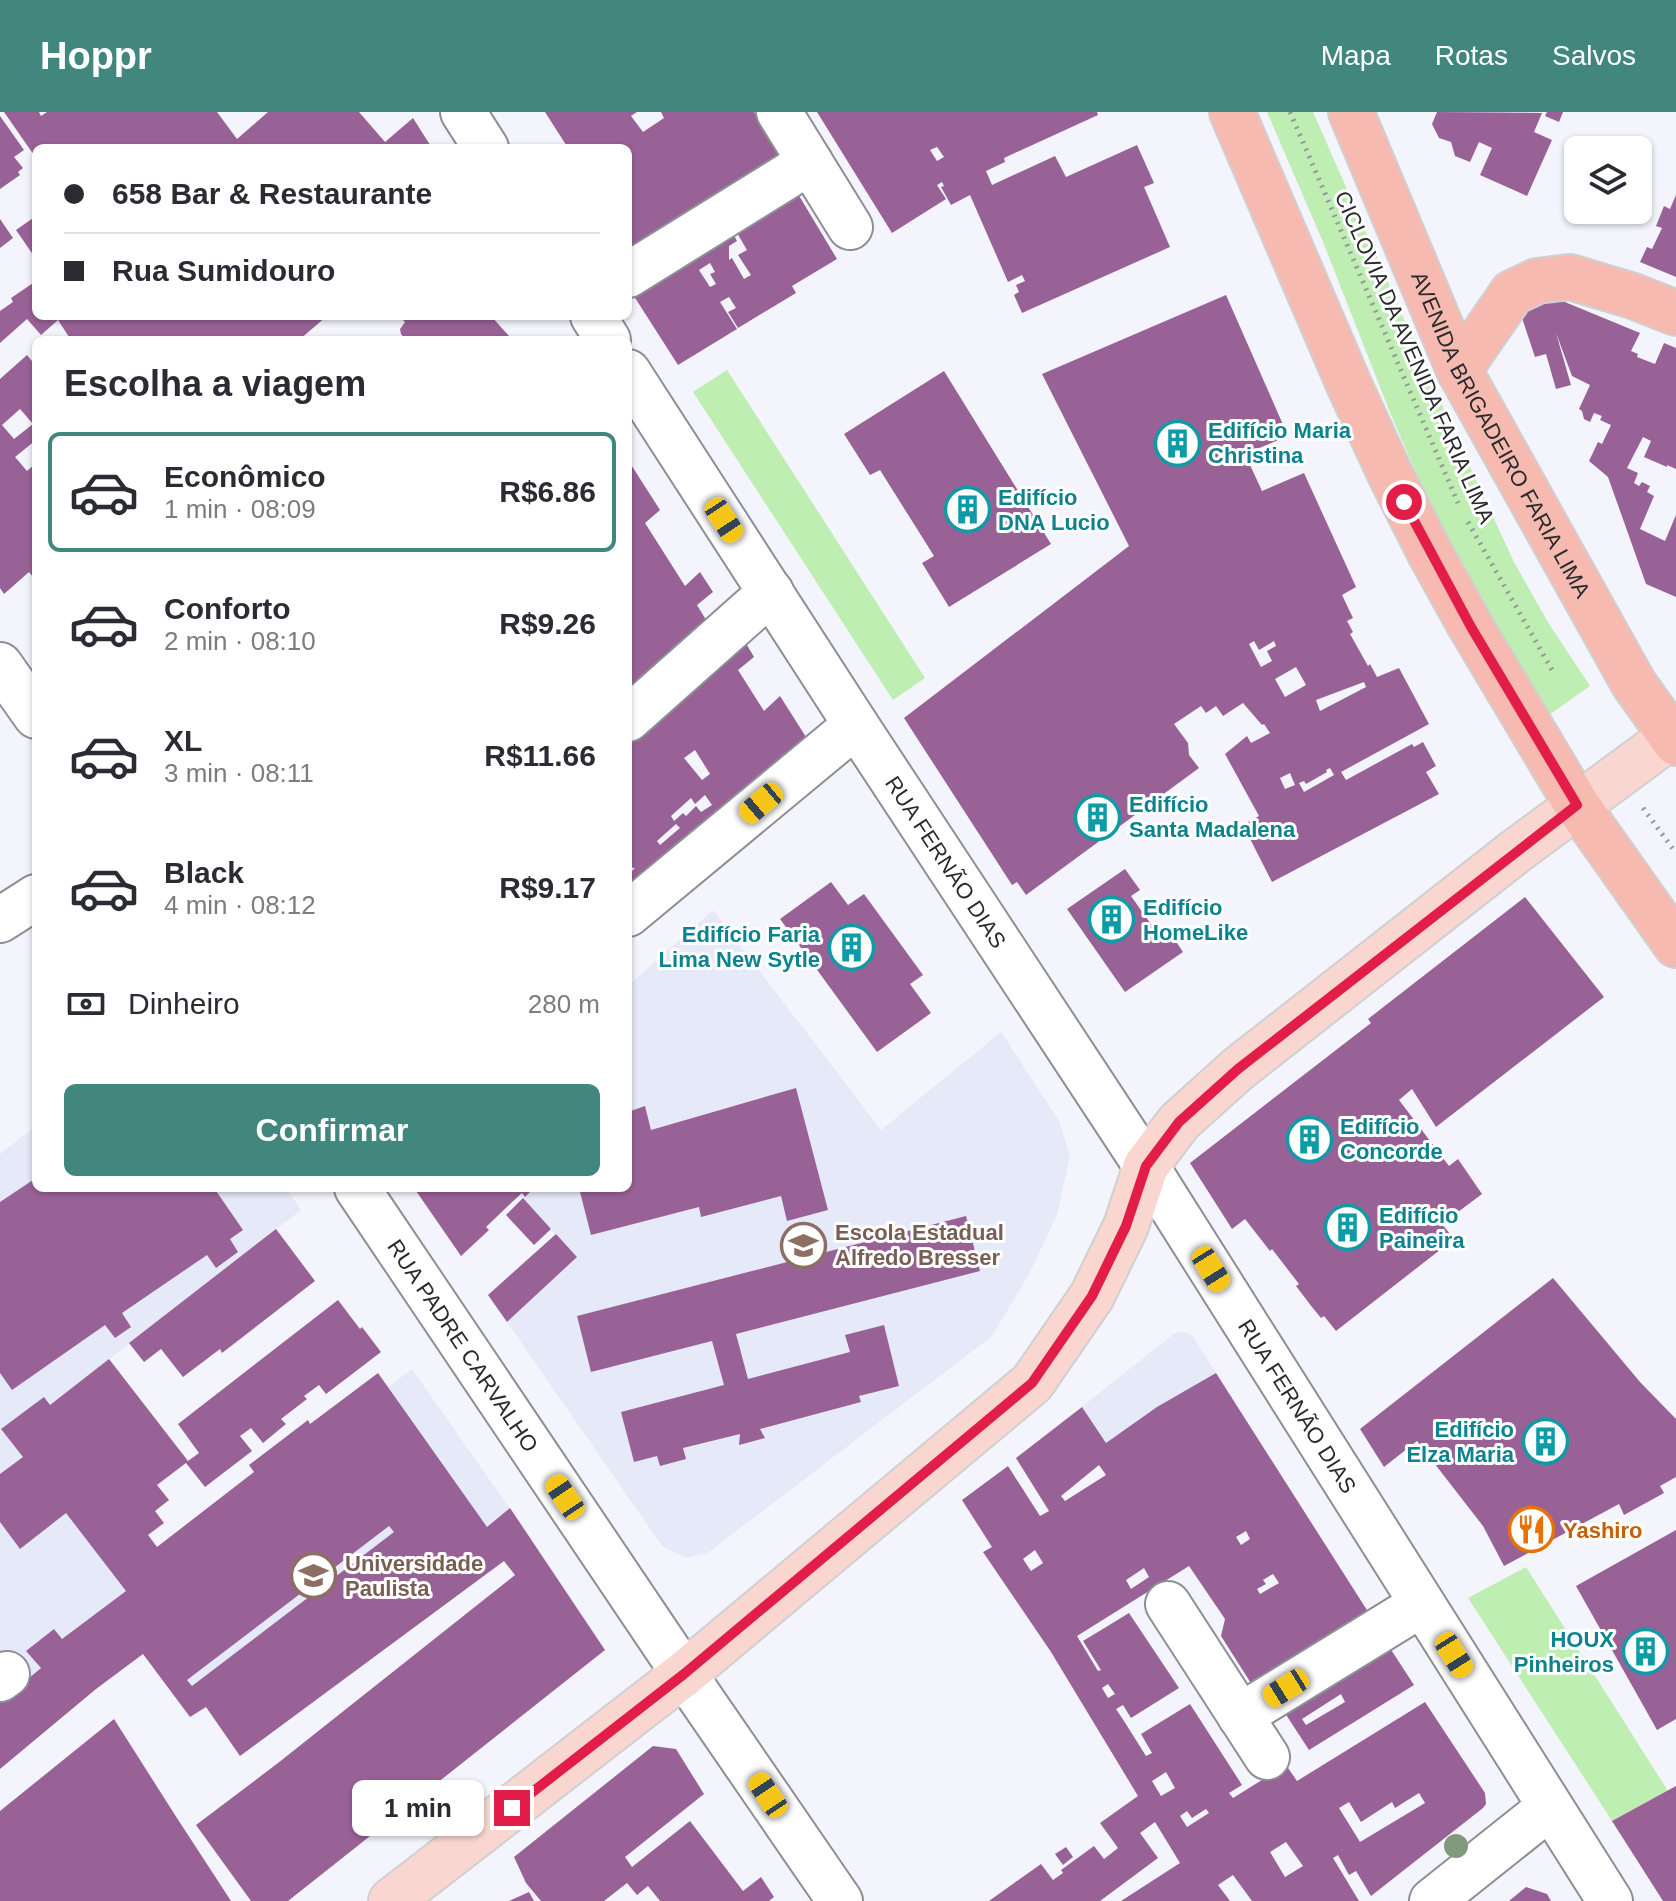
<!DOCTYPE html>
<html lang="pt">
<head>
<meta charset="utf-8">
<style>
	:root { --surface:#fff; --page:#f7f7f7; --text:#2b2b33; --muted:#7c7c81; --line:#e1e1e2; --accent:#42877d }
	body { margin:0; font-family:Arial,sans-serif; background:var(--page); color:var(--text); height:100vh; display:flex; flex-direction:column; font-size:30px; white-space:nowrap }
	* { box-sizing:border-box; margin:0 }
	p { font-size:26px; color:var(--muted) }
	.icon { flex:none; width:44px; height:44px; fill:none; stroke:currentColor; stroke-width:2; stroke-linecap:round; stroke-linejoin:round }
	.map { position:relative; flex:1; overflow:hidden }
	.details { position:absolute; left:32px; top:224px; width:600px; height:856px; display:flex; flex-direction:column; background:var(--surface); border-radius:12px; box-shadow:0 2px 6px #0004 }
	.details>* { flex:none }
	.hud { position:absolute; left:32px; top:32px; width:600px; height:176px; border-radius:12px; box-shadow:0 2px 6px #0004; display:grid; align-content:center; height:176px; padding:0 32px; background:var(--surface) }
	.fabs { position:absolute; left:1564px; top:24px; display:grid; gap:16px }
	.fabs a { display:grid; place-items:center; width:88px; height:88px; border-radius:12px; background:var(--surface); box-shadow:0 2px 6px #0004; font-size:40px }
	.end { position:absolute; width:36px; height:36px; margin:-18px; border:10px solid #e11d48; background:#fff; box-shadow:0 0 0 4px #fff }
	.from { border-radius:50% }
	.bubble { position:absolute; height:56px; border-radius:12px; background:var(--surface); box-shadow:0 2px 6px #0004; font-size:26px; font-weight:700; line-height:56px; text-align:center }
	.car { position:absolute; width:24px; height:48px; margin:-24px -12px; border-radius:10px; box-shadow:0 0 6px 2px #0007; background:linear-gradient(#f5c518 24%,#345 0 40%,#f5c518 0 76%,#345 0 86%,#f5c518 0) }
	.hud b { display:flex; align-items:center; gap:28px; height:76px; font-size:30px }
	.hud b+b { border-top:2px solid var(--line) }
	.hud i { width:20px; height:20px; background:var(--text) }
	ul { padding:0; list-style:none }
	li { display:flex; align-items:center; gap:24px; height:120px; margin:0 16px 12px; padding:0 16px; border:4px solid transparent; border-radius:12px }
	li div { flex:1 }
	li b { display:block; font-size:30px }
	li em { font-style:normal; font-weight:700 }
	li.on { border-color:var(--accent) }
	li>.icon { width:72px; height:72px; stroke-width:1.5 }
	h2 { padding:0 32px; font-size:36px; line-height:96px }
	.pay { display:flex; align-items:center; gap:20px; height:88px; padding:0 32px; font-size:30px }
	.pay p { margin-inline-start:auto }
	.primary-button { display:flex; gap:16px; margin-top:auto; padding:16px 32px }
	.primary-button a { flex:1; height:92px; border-radius:12px; background:var(--accent); color:#fff; font-size:32px; font-weight:700; line-height:92px; text-align:center }
	header { display:flex; align-items:center; gap:48px; box-sizing:border-box; height:112px; padding:0 40px; background:var(--accent); color:#fff }
	header strong { font-size:38px }
	nav { display:flex; gap:44px; margin-inline-start:auto; font-size:28px }
	.map>svg:first-child { display:block }
	.built { fill:#e6e9f8 }
	.green { fill:#bfeeb2 }
	.building { fill:#996297; fill-rule:evenodd }
	.lines { fill:none; stroke-linecap:round; stroke-linejoin:round }
	.minor-casing { stroke:#8d8f96; stroke-width:48 }
	.major-casing { stroke:#d0d0d1; stroke-width:48 }
	.highway-casing { stroke:#d0d0d1; stroke-width:48 }
	.path { stroke:#97989e; stroke-width:5; stroke-dasharray:2 6; stroke-linecap:butt }
	.minor { stroke:#fff; stroke-width:44 }
	.major { stroke:#fad6d0; stroke-width:44 }
	.highway { stroke:#f6bab0; stroke-width:44 }
	.tree { fill:#809a7b }
	.route { stroke:#e11d48; stroke-width:10 }
	.labels { text-anchor:middle; stroke-width:6; stroke-linejoin:round; paint-order:stroke }
	.street-label { font-size:22px; fill:#292a2d; stroke:#fff }
	.culture-label { font-size:22px; font-weight:bold; fill:#0d838f; stroke:#fff; text-anchor:start }
	.education-label { font-size:22px; font-weight:bold; fill:#785e54; stroke:#fff; text-anchor:start }
	.food-label { font-size:22px; font-weight:bold; fill:#c56008; stroke:#fff; text-anchor:start }
</style>
</head>
<body>
<header>
<strong>Hoppr</strong>
<nav><a>Mapa</a><a>Rotas</a><a>Salvos</a></nav>
</header>
<div class="map">
<svg width="1676" height="1789" viewBox="0 0 1676 1789">
	<rect width="100%" height="100%" fill="#f3f4fc"/>
	<g class="built">
		<polygon points="713,798 881,1018 1001,920 1059,1009 1070,1044 1057,1103 1029,1162 992,1224 709,1440 686,1446 662,1434 507,1210 577,1145 523,1086 534,1076 628,1076 628,874"/>
		<polygon points="36,1014 36,1076 286,1076 301,1098 50,1293 166,1446 412,1257 532,1428 240,1644 126,1479 59,1529 63,1536 0,1590 0,1042"/>
		<polygon points="1183,1220 1192,1223 1232,1286 1121,1354 1082,1295 1175,1221"/>
	</g>
	<g class="green">
		<polygon points="1267,0 1313,0 1456,325 1514,450 1549,512 1590,574 1546,605 1481,492 1430,393 1391,303 1323,130"/>
		<polygon points="727,258 925,566 893,588 693,280"/>
		<polygon points="1526,1455 1668,1679 1612,1709 1468,1486"/>
	</g>
	<g class="building">
		<polygon points="4,0 39,0 41,4 47,0 217,0 237,27 268,0 359,0 385,30 413,6 432,36 36,36 36,46"/>
		<polygon points="545,0 637,0 631,4 643,20 664,6 661,0 754,0 784,49 628,147 628,36 568,36"/>
		<path d="M817,0H1097L1098,3L1004,46L1005,50L986,59L992,73L1055,44L1066,65L1137,33L1154,71L1144,75L1170,135L1022,201L1014,183L1019,180L1016,173L1025,169L1022,163L1008,170L970,83L951,93L941,75L944,74L942,70L937,73L946,87L892,121ZM937,35L944,45L937,49L930,38Z"/>
		<polygon points="1437,0 1542,1 1534,20 1552,28 1527,84 1480,63 1492,36 1479,30 1470,50 1455,44 1451,30 1439,26 1432,12"/>
		<polygon points="1547,0 1563,0 1559,10 1545,4"/>
		<polygon points="0,4 24,38 14,45 23,56 18,60 20,63 0,77"/>
		<path d="M795,77L837,147L792,174L796,181L738,216L728,200L736,196L729,185L720,190L737,217L678,253L630,178L730,116L737,129L729,134V148L732,146L744,167L751,163L738,143L747,138L733,114ZM710,151L715,160L710,162L716,172L710,175L699,158Z"/>
		<polygon points="1676,83 1676,165 1640,150 1647,135 1652,137 1662,116 1656,114 1664,94 1670,97"/>
		<polygon points="36,104 36,147 16,118"/>
		<polygon points="0,107 13,126 0,136"/>
		<polygon points="36,169 36,204 327,204 299,228 71,228 58,208 41,223 27,207 0,231 0,199 13,190 11,186"/>
		<path d="M1226,183L1288,324L1245,342L1262,379L1304,361L1356,475L1342,483L1353,506L1347,509L1353,520L1350,522L1368,554L1370,552L1377,565L1399,556L1429,612L1341,660L1346,668L1412,632L1414,635L1423,630L1436,654L1426,660L1439,682L1272,770L1243,713L1259,704L1225,642L1247,624L1251,631L1270,621L1264,612L1262,613L1243,591L1223,604L1216,594L1206,601L1201,594L1174,612L1188,631L1189,643L1199,656L1026,783L1017,770L1012,773L904,606L1129,434L1042,262ZM1254,529L1259,538L1274,529L1276,534L1267,539L1272,549L1261,555L1249,532ZM1296,555L1306,573L1285,585L1275,567ZM1364,570L1366,575L1320,599L1316,588ZM1330,656L1334,663L1304,680L1299,671L1304,669L1306,672L1327,660L1326,658ZM1290,661L1295,673L1285,677L1280,666Z"/>
		<polygon points="1560,188 1640,221 1631,239 1638,242 1637,245 1655,252 1664,231 1676,236 1676,357 1667,353 1667,355 1644,345 1651,329 1643,325 1627,356 1638,361 1634,371 1639,374 1642,370 1650,374 1647,380 1654,384 1640,417 1665,429 1676,403 1676,485 1646,472 1608,365 1589,349 1598,330 1602,332 1611,313 1600,308 1602,304 1594,301 1590,310 1584,307 1582,299 1579,297 1590,273 1572,264 1556,221 1571,273 1556,277 1546,242 1535,245 1521,203 1536,189"/>
		<polygon points="399,204 491,204 509,224 508,228 406,228 401,222 400,217 405,210"/>
		<path d="M27,243L36,254V328L15,345L27,359L36,351V469L29,460L4,482L0,476V267ZM20,297L33,312L14,327L2,313Z"/>
		<polygon points="944,259 1051,432 949,495 922,451 934,444 880,358 870,363 844,322"/>
		<polygon points="628,348 660,398 645,411 685,474 700,460 713,480 697,493 711,516 633,583 628,576 628,427 630,425 628,422"/>
		<path d="M741,523L754,545L738,558L764,599L780,584L806,625L628,782V763L635,756L628,755V621ZM695,638L710,662L702,668L684,646ZM705,683L712,693L701,700L696,694L686,704L683,701L674,709L671,704L691,686L695,692ZM676,712L680,716L660,733L657,729Z"/>
		<polygon points="1125,757 1140,778 1131,784 1160,825 1169,819 1183,840 1125,880 1067,797"/>
		<polygon points="831,770 848,793 864,782 923,863 910,872 931,901 877,940 780,807"/>
		<polygon points="1525,785 1604,885 1436,1015 1412,977 1399,988 1449,1054 1458,1047 1482,1082 1442,1112 1454,1127 1336,1219 1324,1204 1321,1206 1312,1195 1296,1174 1299,1172 1272,1137 1270,1139 1245,1107 1232,1117 1190,1051 1371,911 1368,907"/>
		<polygon points="796,976 828,1098 787,1109 781,1084 701,1105 699,1095 591,1123 579,1076 628,1076 628,1000 645,994 651,1018"/>
		<polygon points="36,1066 36,1076 214,1076 243,1118 230,1127 238,1140 216,1156 207,1143 122,1201 131,1215 115,1226 105,1213 12,1278 0,1261 0,1090"/>
		<polygon points="414,1076 534,1076 525,1085 522,1081 511,1091 486,1115 489,1118 461,1144"/>
		<polygon points="523,1086 551,1117 534,1133 506,1103"/>
		<polygon points="966,1104 980,1159 736,1222 748,1267 850,1240 845,1223 884,1213 899,1274 859,1284 861,1290 760,1317 765,1326 739,1333 740,1322 683,1336 686,1347 660,1354 657,1344 634,1350 621,1300 724,1273 712,1229 591,1260 577,1204"/>
		<polygon points="276,1117 315,1169 222,1241 220,1237 183,1265 161,1237 144,1250 129,1231"/>
		<polygon points="556,1122 577,1145 507,1210 488,1183"/>
		<polygon points="1553,1166 1640,1270 1676,1307 1676,1365 1660,1374 1664,1381 1624,1403 1619,1392 1504,1454 1483,1414 1417,1329 1384,1355 1360,1317"/>
		<path d="M338,1188L360,1217L362,1215L381,1240L326,1282L319,1273L304,1284L307,1287L281,1307L286,1312L263,1331L251,1316L240,1324L252,1339L205,1375L186,1351L157,1373L169,1388L155,1399L164,1411L148,1423L157,1435L254,1360L249,1353L308,1308L310,1312L378,1261L487,1415L510,1396L605,1538L288,1789H251L196,1713L278,1651L515,1463L504,1449L240,1644L206,1595L190,1605L143,1542L96,1577L0,1657V1590L41,1556L26,1539L54,1517L62,1527L126,1479L66,1401L20,1437L0,1410V1362L23,1345L1,1317L44,1285L50,1293L109,1247L188,1349L199,1341L178,1312ZM389,1414L394,1420L192,1574L187,1568Z"/>
		<path d="M1216,1261L1372,1506L1254,1576L1221,1524L1225,1507L1189,1454L1077,1524L1098,1559L1101,1558L1083,1529L1129,1501L1179,1576L1131,1606L1123,1593L1116,1597L1124,1609L1146,1644L1152,1641L1141,1622L1190,1592L1242,1673L1229,1681L1233,1686L1286,1653L1297,1669L1425,1590L1485,1681L1486,1692L1483,1696L1371,1784L1356,1759L1349,1763L1338,1743L1333,1746L1359,1789H1252L1233,1763L1218,1773L1230,1789H1121L1180,1751L1155,1710L1140,1721L1158,1746L1100,1789H989L1041,1752L1053,1768L1063,1761L1061,1758L1094,1734L1104,1747L1118,1736L1100,1711L1138,1684L1051,1540L983,1440L992,1435L962,1388L1008,1354L1040,1404L1049,1399L1016,1346L1082,1295L1106,1331L1157,1295ZM1099,1353L1106,1363L1065,1389L1061,1384ZM1246,1419L1250,1427L1241,1433L1236,1425ZM1035,1438L1043,1451L1031,1459L1023,1447ZM1144,1456L1149,1465L1131,1477L1126,1468ZM1273,1462L1279,1471L1260,1482L1257,1477L1266,1472L1263,1468ZM1108,1572L1115,1582L1108,1586L1102,1576ZM1166,1660L1175,1676L1161,1684L1152,1669ZM1419,1681L1425,1691L1360,1730L1339,1696L1349,1690L1361,1710L1392,1690L1395,1696ZM1206,1697L1209,1701L1187,1715L1180,1704L1187,1699L1192,1706ZM1286,1730L1303,1754L1285,1765L1270,1740Z"/>
		<polygon points="1676,1418 1676,1607 1657,1618 1576,1474"/>
		<path d="M1386,1530L1414,1573L1309,1638L1281,1595ZM1341,1582L1345,1590L1306,1613L1302,1607Z"/>
		<polygon points="114,1607 175,1703 231,1789 0,1789 0,1699"/>
		<polygon points="653,1634 676,1637 704,1682 625,1745 632,1755 690,1709 743,1779 761,1765 774,1785 769,1789 660,1789 648,1774 637,1783 627,1771 604,1789 541,1789 526,1771 514,1745"/>
		<polygon points="1676,1674 1676,1789 1663,1789 1612,1709"/>
		<polygon points="1066,1735 1073,1745 1063,1753 1055,1742"/>
		<polygon points="1526,1775 1547,1782 1551,1789 1509,1789"/>
		<polygon points="529,1780 534,1789 509,1789"/>
	</g>
	<g class="lines">
		<defs>
			<g id="minor">
				<polyline points="463,0 486,36"/>
				<polyline points="779,0 850,115"/>
				<polyline points="628,163 810,50"/>
				<polyline points="593,204 608,228"/>
				<path id="s1" d="M628,260L856,613L1146,1054L1610,1789"/>
				<polyline points="0,553 36,604"/>
				<polyline points="628,607 771,480"/>
				<polyline points="628,802 856,613"/>
				<polyline points="0,808 36,785"/>
				<path id="s2" d="M357,1076L697,1581L840,1789"/>
				<polyline points="1168,1492 1267,1645"/>
				<polyline points="0,1567 7,1562"/>
				<polyline points="1240,1604 1422,1492"/>
				<polyline points="1432,1789 1550,1695"/>
			</g>
			<polyline id="major" points="391,1789 684,1562 1032,1271 1092,1184 1126,1114 1146,1054 1179,1010 1238,957 1516,739 1676,621"/>
			<g id="highway">
				<polyline points="1232,0 1350,275 1391,364 1430,441 1471,515 1577,693 1676,833"/>
				<path id="s3" d="M1351,0L1459,258L1634,572L1676,631"/>
				<polyline points="1459,258 1512,181 1537,169 1570,165 1633,184 1676,201"/>
			</g>
		</defs>
		<use href="#minor" class="minor-casing"/>
		<use href="#major" class="major-casing"/>
		<use href="#highway" class="highway-casing"/>
		<g class="path">
			<polyline points="1290,0 1458,391"/>
			<polyline points="1468,410 1552,558"/>
			<polyline points="1643,696 1676,741"/>
		</g>
		<use href="#minor" class="minor"/>
		<use href="#major" class="major"/>
		<use href="#highway" class="highway"/>
	</g>
	<circle class="tree" cx="1456" cy="1734" r="12"/>
	<g class="lines">
		<polyline class="route" points="512,1696 684,1562 1032,1271 1092,1184 1126,1114 1146,1054 1179,1010 1238,957 1577,693 1471,515 1404,390"/>
	</g>
	<defs>
		<symbol id="building-ring" viewBox="-11 -11 22 22"><circle r="9.5" fill="#fff" stroke="#0f9aa8" stroke-width="1.5"/><path d="M-4-6H4V6H1V3H-1V6H-4ZM-2.5-4.3h1.7v1.8h-1.7ZM.8-4.3h1.7v1.8H.8ZM-2.5-1h1.7V.8h-1.7ZM.8-1h1.7V.8H.8Z" fill="#0f9aa8"/></symbol>
		<symbol id="school-ring" viewBox="-11 -11 22 22"><circle r="9.5" fill="#fff" stroke="#8d6e63" stroke-width="1.5"/><path d="M0-5L7-2L0 1L-7-2ZM-4 1L0 2.5L4 1V4Q0 6-4 4Z" fill="#8d6e63"/></symbol>
		<symbol id="restaurant-ring" viewBox="-11 -11 22 22"><circle r="9.5" fill="#fff" stroke="#e8710a" stroke-width="1.5"/><path d="M-5-6h1v4h1v-4h1v4h1v-4h1v5L-1.5 .5V6h-2V.5L-5-1ZM5-6V6H3V1.5H1.5Q1.5-4 5-6Z" fill="#e8710a"/></symbol>
		<symbol id="university-ring" viewBox="-11 -11 22 22"><circle r="9.5" fill="#fff" stroke="#8d6e63" stroke-width="1.5"/><path d="M0-5L7-2L0 1L-7-2ZM-4 1L0 2.5L4 1V4Q0 6-4 4Z" fill="#8d6e63"/></symbol>
	</defs>
	<g fill-rule="evenodd">
		<use href="#building-ring" x="1152" y="306" width="51" height="51"/>
		<use href="#building-ring" x="942" y="372" width="51" height="51"/>
		<use href="#building-ring" x="1072" y="680" width="51" height="51"/>
		<use href="#building-ring" x="1086" y="782" width="51" height="51"/>
		<use href="#building-ring" x="826" y="810" width="51" height="51"/>
		<use href="#building-ring" x="1284" y="1002" width="51" height="51"/>
		<use href="#building-ring" x="1322" y="1090" width="51" height="51"/>
		<use href="#school-ring" x="778" y="1108" width="51" height="51"/>
		<use href="#building-ring" x="1520" y="1304" width="51" height="51"/>
		<use href="#restaurant-ring" x="1506" y="1392" width="51" height="51"/>
		<use href="#university-ring" x="288" y="1438" width="51" height="51"/>
		<use href="#building-ring" x="1620" y="1514" width="51" height="51"/>
	</g>
	<g class="labels">
		<g class="street-label">
			<text transform="translate(1415 245) rotate(66)" y="8">CICLOVIA DA AVENIDA FARIA LIMA</text>
			<text dy="8" stroke="none"><textPath href="#s3" startOffset="356">AVENIDA BRIGADEIRO FARIA LIMA</textPath></text>
			<text dy="8" stroke="none"><textPath href="#s1" startOffset="584">RUA FERNÃO DIAS</textPath></text>
			<text dy="8" stroke="none"><textPath href="#s2" startOffset="190">RUA PADRE CARVALHO</textPath></text>
			<text dy="8" stroke="none"><textPath href="#s1" startOffset="1232">RUA FERNÃO DIAS</textPath></text>
		</g>
		<g class="culture-label">
			<text x="1208" y="326">Edifício Maria<tspan x="1208" dy="25">Christina</tspan></text>
			<text x="998" y="393">Edifício<tspan x="998" dy="25">DNA Lucio</tspan></text>
			<text x="1129" y="700">Edifício<tspan x="1129" dy="25">Santa Madalena</tspan></text>
			<text x="1143" y="803">Edifício<tspan x="1143" dy="25">HomeLike</tspan></text>
			<text x="820" y="830" text-anchor="end">Edifício Faria<tspan x="820" dy="25">Lima New Sytle</tspan></text>
			<text x="1340" y="1022">Edifício<tspan x="1340" dy="25">Concorde</tspan></text>
			<text x="1379" y="1111">Edifício<tspan x="1379" dy="25">Paineira</tspan></text>
			<text x="1514" y="1325" text-anchor="end">Edifício<tspan x="1514" dy="25">Elza Maria</tspan></text>
			<text x="1614" y="1535" text-anchor="end">HOUX<tspan x="1614" dy="25">Pinheiros</tspan></text>
		</g>
		<g class="education-label">
			<text x="835" y="1128">Escola Estadual<tspan x="835" dy="25">Alfredo Bresser</tspan></text>
			<text x="345" y="1459">Universidade<tspan x="345" dy="25">Paulista</tspan></text>
		</g>
		<g class="food-label">
			<text x="1563" y="1426">Yashiro</text>
		</g>
	</g>
</svg>
<div class="fabs">
<a><svg class="icon" aria-label="layers" viewBox="0 0 24 24"><path d="M12 4l9 5-9 5-9-5zM3 14l9 5 9-5"/></svg></a>
</div>
<i class="end from" style="left:1404px;top:390px"></i>
<i class="end" style="left:512px;top:1696px"></i>
<div class="bubble" style="left:352px;top:1668px;width:132px">1 min</div>
<i class="car" style="left:724px;top:408px;rotate:147deg"></i>
<i class="car" style="left:761px;top:691px;rotate:230deg"></i>
<i class="car" style="left:1211px;top:1157px;rotate:148deg"></i>
<i class="car" style="left:565px;top:1385px;rotate:326deg"></i>
<i class="car" style="left:1454px;top:1543px;rotate:148deg"></i>
<i class="car" style="left:1286px;top:1576px;rotate:238deg"></i>
<i class="car" style="left:768px;top:1683px;rotate:326deg"></i>
<div class="hud">
<b><i class="from"></i>658 Bar &amp; Restaurante</b>
<b><i></i>Rua Sumidouro</b>
</div>
<section class="details">
<h2>Escolha a viagem</h2>
<ul>
<li class="on"><svg class="icon" aria-label="car" viewBox="0 0 24 24"><path d="M5 17H2v-5l4-1 3-4h7l3 4 3 1v5h-3M9 17h6M6 11h13"/><circle cx="7" cy="17" r="2"/><circle cx="17" cy="17" r="2"/></svg><div><b>Econômico</b><p>1 min · 08:09</p></div><em>R$6.86</em></li>
<li><svg class="icon" aria-label="car" viewBox="0 0 24 24"><path d="M5 17H2v-5l4-1 3-4h7l3 4 3 1v5h-3M9 17h6M6 11h13"/><circle cx="7" cy="17" r="2"/><circle cx="17" cy="17" r="2"/></svg><div><b>Conforto</b><p>2 min · 08:10</p></div><em>R$9.26</em></li>
<li><svg class="icon" aria-label="car" viewBox="0 0 24 24"><path d="M5 17H2v-5l4-1 3-4h7l3 4 3 1v5h-3M9 17h6M6 11h13"/><circle cx="7" cy="17" r="2"/><circle cx="17" cy="17" r="2"/></svg><div><b>XL</b><p>3 min · 08:11</p></div><em>R$11.66</em></li>
<li><svg class="icon" aria-label="car" viewBox="0 0 24 24"><path d="M5 17H2v-5l4-1 3-4h7l3 4 3 1v5h-3M9 17h6M6 11h13"/><circle cx="7" cy="17" r="2"/><circle cx="17" cy="17" r="2"/></svg><div><b>Black</b><p>4 min · 08:12</p></div><em>R$9.17</em></li>
</ul>
<div class="pay"><svg class="icon" aria-label="cash" viewBox="0 0 24 24"><path d="M3 7h18v10H3z"/><circle cx="12" cy="12" r="2"/></svg>Dinheiro<p>280 m</p></div>
<div class="primary-button"><a>Confirmar</a></div>
</section>
</div>
</body>
</html>
